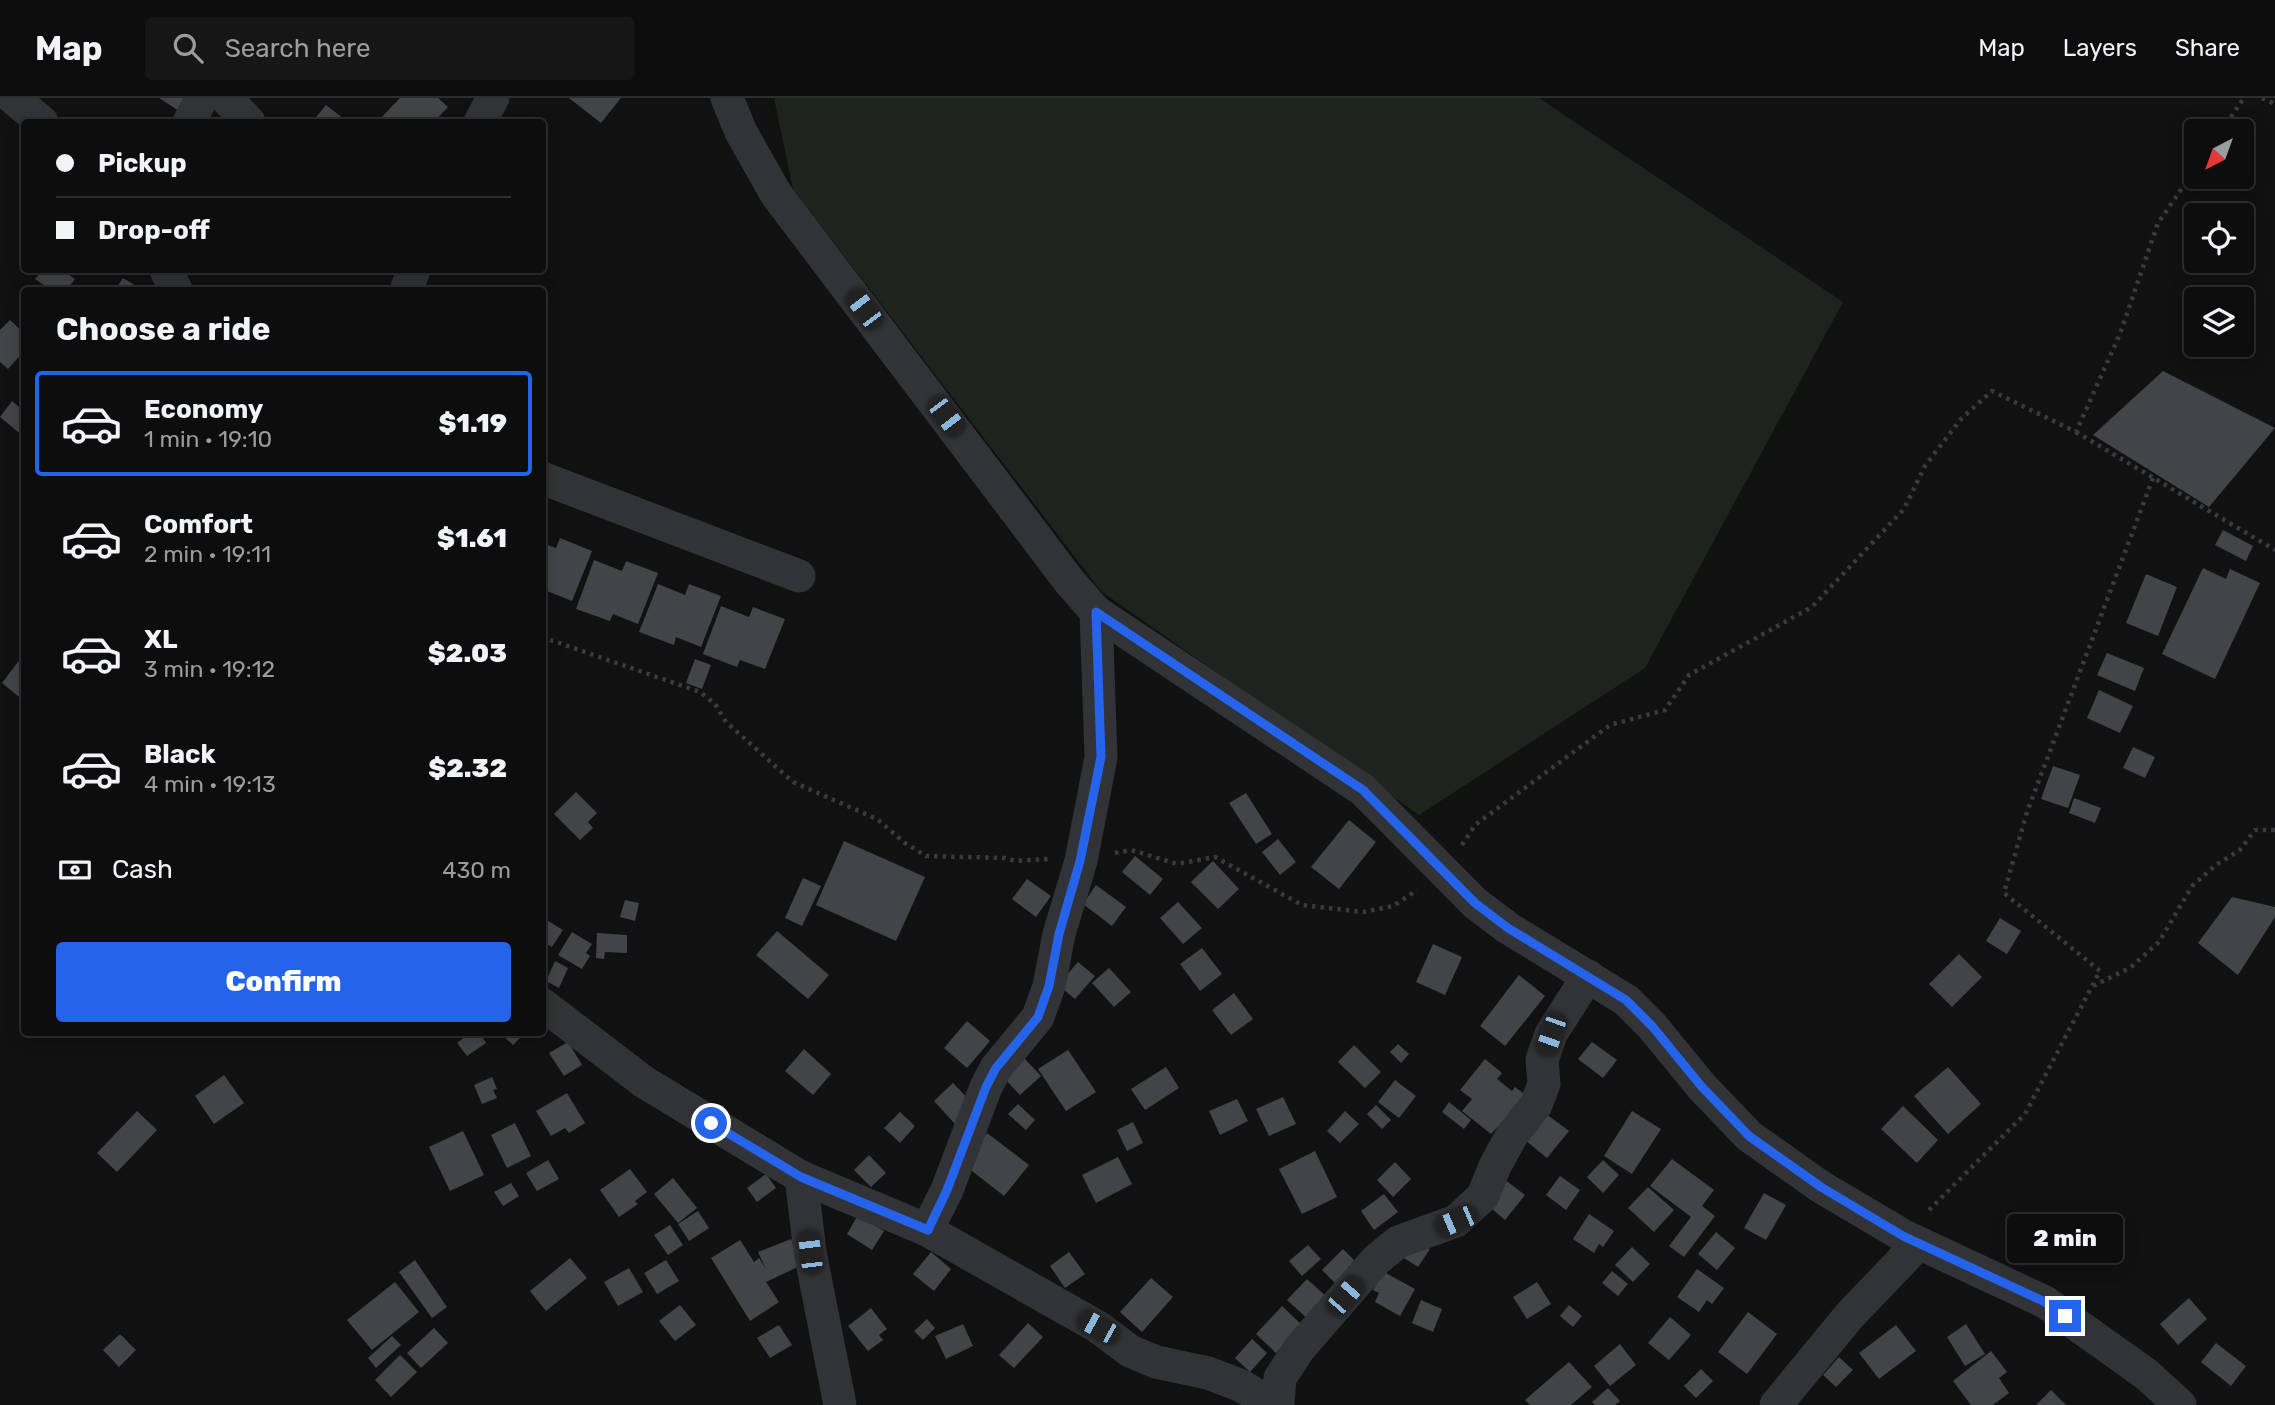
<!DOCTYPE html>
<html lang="en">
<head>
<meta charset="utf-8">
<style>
	:root { --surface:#0d0d0e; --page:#161617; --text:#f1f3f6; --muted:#9a9c9e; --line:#2d2d2e; --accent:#2563eb }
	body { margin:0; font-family:Rubik,sans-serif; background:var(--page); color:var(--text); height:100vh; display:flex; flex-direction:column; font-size:26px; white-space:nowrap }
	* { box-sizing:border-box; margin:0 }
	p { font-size:23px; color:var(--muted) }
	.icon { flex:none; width:38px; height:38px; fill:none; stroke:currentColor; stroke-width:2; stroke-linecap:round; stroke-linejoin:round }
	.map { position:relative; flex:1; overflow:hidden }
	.sheet { position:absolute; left:21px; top:189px; width:525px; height:749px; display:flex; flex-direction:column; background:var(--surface); border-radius:7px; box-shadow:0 4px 18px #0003,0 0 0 2px var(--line) }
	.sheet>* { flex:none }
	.top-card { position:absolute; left:21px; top:21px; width:525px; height:154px; border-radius:7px; box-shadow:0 4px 18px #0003,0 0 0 2px var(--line); display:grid; align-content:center; height:154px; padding:0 35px; background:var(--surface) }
	.needle { width:46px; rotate:221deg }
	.fabs { position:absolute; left:2184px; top:21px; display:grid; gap:14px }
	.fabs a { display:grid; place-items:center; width:70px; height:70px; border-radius:7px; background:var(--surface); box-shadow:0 4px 18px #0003,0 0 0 2px var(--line); font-size:35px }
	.end { position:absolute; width:32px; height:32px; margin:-16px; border:9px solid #2563eb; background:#fff; box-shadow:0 0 0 4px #fff }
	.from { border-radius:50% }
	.bubble { position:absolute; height:49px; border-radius:7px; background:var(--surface); box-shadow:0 4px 18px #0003,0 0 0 2px var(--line); font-size:23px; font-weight:800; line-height:49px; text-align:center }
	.car { position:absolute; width:21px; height:42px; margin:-21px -10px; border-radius:9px; box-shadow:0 0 5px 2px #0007; background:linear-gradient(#222 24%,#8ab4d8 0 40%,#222 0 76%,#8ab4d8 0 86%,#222 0) }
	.top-card b { display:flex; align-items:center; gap:24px; height:66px; font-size:26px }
	.top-card b+b { border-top:2px solid var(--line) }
	.top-card i { width:18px; height:18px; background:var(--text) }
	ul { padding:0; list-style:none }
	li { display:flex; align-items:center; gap:21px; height:105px; margin:0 14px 10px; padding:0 21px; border:4px solid transparent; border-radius:7px }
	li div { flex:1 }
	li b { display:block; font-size:26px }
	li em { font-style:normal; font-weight:800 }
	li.current { border-color:var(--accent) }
	li>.icon { width:63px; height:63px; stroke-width:1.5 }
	h2 { padding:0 35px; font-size:32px; line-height:84px }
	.pay { display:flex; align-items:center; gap:18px; height:77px; padding:0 35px; font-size:26px }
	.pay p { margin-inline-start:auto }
	.action { display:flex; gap:14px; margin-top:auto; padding:14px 35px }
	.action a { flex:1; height:80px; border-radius:7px; background:var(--accent); color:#fff; font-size:28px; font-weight:800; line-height:80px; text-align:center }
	header { display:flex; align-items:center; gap:42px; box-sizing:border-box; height:98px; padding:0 35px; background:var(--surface); border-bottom:2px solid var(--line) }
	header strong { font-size:33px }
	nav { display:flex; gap:38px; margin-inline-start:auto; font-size:24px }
	.search { width:490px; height:63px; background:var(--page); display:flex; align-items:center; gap:18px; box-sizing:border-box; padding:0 24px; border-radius:7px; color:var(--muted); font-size:26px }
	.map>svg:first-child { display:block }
	.green { fill:#1d241e }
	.building { fill:#424448 }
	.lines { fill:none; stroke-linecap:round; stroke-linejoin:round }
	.path { stroke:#383a3d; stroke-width:4.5; stroke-dasharray:3.5 5; stroke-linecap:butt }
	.minor { stroke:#323336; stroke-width:33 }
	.route { stroke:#2563eb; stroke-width:9 }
</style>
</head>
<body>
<header>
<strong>Map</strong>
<div class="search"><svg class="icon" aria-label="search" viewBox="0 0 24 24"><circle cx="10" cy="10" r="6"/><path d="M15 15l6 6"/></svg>Search here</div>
<nav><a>Map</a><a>Layers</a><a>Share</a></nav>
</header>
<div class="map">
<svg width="2275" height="1307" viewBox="0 0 2275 1307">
	<rect width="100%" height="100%" fill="#111112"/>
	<polygon class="green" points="774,0 1539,0 1843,204 1645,570 1419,717 1101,493 793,91"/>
	<g class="building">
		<polygon points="159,0 193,0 182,15"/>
		<polygon points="400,0 438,0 448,9 434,24 377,24"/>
		<polygon points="569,0 621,0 601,25"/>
		<polygon points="326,7 348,24 312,24"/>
		<polygon points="43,172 62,172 75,181 67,192 51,192 35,181"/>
		<polygon points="123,180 143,192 115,192"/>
		<polygon points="10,222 24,235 24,253 8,271 0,264 0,232"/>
		<polygon points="2163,273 2275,330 2209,409 2093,337"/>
		<polygon points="12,303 24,313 23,338 0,319"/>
		<polygon points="2223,432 2253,448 2246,463 2215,447"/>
		<polygon points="560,440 592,453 572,503 547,493 542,504 542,445 556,450"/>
		<polygon points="594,462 622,473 626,463 658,475 638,526 613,516 610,523 576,511"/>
		<polygon points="2203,470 2226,481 2230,471 2260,485 2215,581 2162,556"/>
		<polygon points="2146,476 2177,489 2158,538 2126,525"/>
		<polygon points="658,486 685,497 689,486 721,498 701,549 676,539 674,547 639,534"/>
		<polygon points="721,508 749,519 753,509 785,521 765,571 740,562 737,569 703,556"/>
		<polygon points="2107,555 2144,570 2135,593 2097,577"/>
		<polygon points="24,556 24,603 2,585"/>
		<polygon points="695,561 711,567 702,591 686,585"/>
		<polygon points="2099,592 2133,608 2120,635 2087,620"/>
		<polygon points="2133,649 2155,659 2145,680 2123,670"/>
		<polygon points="2053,668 2080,677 2068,710 2041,701"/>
		<polygon points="576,694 597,715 588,724 593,730 580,742 554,716"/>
		<polygon points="1246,695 1272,736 1256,746 1229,705"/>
		<polygon points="2074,700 2101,710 2095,725 2069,715"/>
		<polygon points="1349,722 1376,744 1339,791 1311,769"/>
		<polygon points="1278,741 1296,764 1280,777 1262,754"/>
		<polygon points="844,743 925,779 896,843 816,807"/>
		<polygon points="1135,758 1163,781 1150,797 1122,774"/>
		<polygon points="1213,763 1239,791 1218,811 1191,784"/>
		<polygon points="803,780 821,788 802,828 785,820"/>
		<polygon points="1027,781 1051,798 1036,819 1012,801"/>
		<polygon points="1096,787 1126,809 1112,828 1083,806"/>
		<polygon points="2232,799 2275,809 2275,819 2238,877 2198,845"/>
		<polygon points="625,802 639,805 635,823 620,819"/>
		<polygon points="1178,804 1202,830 1183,846 1160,820"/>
		<polygon points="2000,820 2021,833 2007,856 1986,843"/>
		<polygon points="545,821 563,832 552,849 542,843"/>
		<polygon points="777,833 829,877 808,901 756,857"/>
		<polygon points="572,834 592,846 586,855 590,858 582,871 558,857"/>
		<polygon points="597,835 627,837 627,855 605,854 604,861 596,860"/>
		<polygon points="1433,846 1462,859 1445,897 1416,884"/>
		<polygon points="1202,850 1222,876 1200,893 1180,866"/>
		<polygon points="1959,856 1982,879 1952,909 1929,886"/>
		<polygon points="555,863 568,870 559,890 546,883"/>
		<polygon points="1078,864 1095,878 1075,901 1058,887"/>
		<polygon points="1109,870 1131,894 1114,909 1092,885"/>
		<polygon points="1519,877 1545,898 1505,948 1480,928"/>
		<polygon points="1234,895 1253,921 1231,937 1212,912"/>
		<polygon points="967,923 990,943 967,970 944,950"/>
		<polygon points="471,934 479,934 486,945 467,958 457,945"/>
		<polygon points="499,934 522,934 524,936 513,947"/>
		<polygon points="568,944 582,967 564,978 549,955"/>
		<polygon points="1592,944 1617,962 1603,980 1578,961"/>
		<polygon points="1398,946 1409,956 1401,965 1390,954"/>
		<polygon points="1354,947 1381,974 1365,990 1338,964"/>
		<polygon points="804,951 831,976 813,997 785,973"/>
		<polygon points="1068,952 1096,994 1066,1013 1038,971"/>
		<polygon points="1023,959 1041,978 1020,997 1002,978"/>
		<polygon points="1485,961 1502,975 1497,981 1512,993 1515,989 1527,998 1491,1036 1462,1013 1472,1001 1460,992"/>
		<polygon points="1166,969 1179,990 1145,1012 1131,991"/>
		<polygon points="1948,969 1981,1006 1948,1036 1914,998"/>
		<polygon points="224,977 244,1005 214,1026 195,998"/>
		<polygon points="492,979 497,991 493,992 497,1000 482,1006 474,987"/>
		<polygon points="1395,982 1416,998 1399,1020 1378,1004"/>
		<polygon points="953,985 974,1007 955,1026 934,1003"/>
		<polygon points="567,995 585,1025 569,1035 565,1030 551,1038 536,1013"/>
		<polygon points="1283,999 1296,1026 1269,1038 1256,1011"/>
		<polygon points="1237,1001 1248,1023 1220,1037 1209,1013"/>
		<polygon points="1449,1004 1471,1022 1464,1031 1442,1014"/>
		<polygon points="1018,1006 1035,1022 1026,1032 1008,1016"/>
		<polygon points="1376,1007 1391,1022 1382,1031 1367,1016"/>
		<polygon points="1903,1008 1938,1042 1917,1065 1881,1031"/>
		<polygon points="137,1013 157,1032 117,1074 97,1055"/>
		<polygon points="1345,1013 1359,1026 1340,1045 1327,1033"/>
		<polygon points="1632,1013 1661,1031 1632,1076 1604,1058"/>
		<polygon points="900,1014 915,1028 900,1045 884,1030"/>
		<polygon points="1546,1016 1569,1033 1547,1060 1525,1042"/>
		<polygon points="1133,1024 1143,1045 1127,1053 1117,1032"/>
		<polygon points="515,1025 531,1058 507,1070 491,1037"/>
		<polygon points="463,1033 484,1077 450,1093 429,1049"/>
		<polygon points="987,1035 1029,1067 1004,1098 963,1066"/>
		<polygon points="1315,1053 1337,1099 1302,1116 1279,1071"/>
		<polygon points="869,1057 886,1075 871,1089 854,1072"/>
		<polygon points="1118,1059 1132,1086 1096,1105 1082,1077"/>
		<polygon points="1672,1061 1714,1092 1702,1108 1715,1118 1684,1159 1669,1148 1691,1119 1650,1088"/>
		<polygon points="548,1062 559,1081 537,1093 526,1075"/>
		<polygon points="1603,1062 1619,1077 1603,1095 1587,1079"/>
		<polygon points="1395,1064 1411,1081 1393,1099 1377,1082"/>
		<polygon points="630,1071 647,1094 635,1103 638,1106 619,1119 600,1092"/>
		<polygon points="766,1076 776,1090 757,1104 747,1090"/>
		<polygon points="1560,1078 1580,1092 1566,1112 1546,1097"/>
		<polygon points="673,1080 697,1110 678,1125 654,1096"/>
		<polygon points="1504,1081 1525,1097 1505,1122 1485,1105"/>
		<polygon points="511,1085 519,1098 503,1108 494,1094"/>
		<polygon points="1648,1089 1674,1112 1654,1134 1628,1110"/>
		<polygon points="1764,1095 1786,1107 1766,1142 1744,1130"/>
		<polygon points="1384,1096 1398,1114 1374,1132 1361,1113"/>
		<polygon points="698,1113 709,1130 689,1143 678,1126"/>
		<polygon points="1589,1116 1614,1133 1603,1149 1599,1146 1594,1155 1573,1141"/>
		<polygon points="858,1117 884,1133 872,1152 847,1136"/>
		<polygon points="670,1127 683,1147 668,1157 654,1137"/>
		<polygon points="1716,1134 1735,1150 1717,1172 1698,1156"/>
		<polygon points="1412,1138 1430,1151 1418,1169 1399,1157"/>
		<polygon points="791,1141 802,1167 766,1184 779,1204 750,1223 711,1160 740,1142 754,1164 759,1160 766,1171 758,1154"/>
		<polygon points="1308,1147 1321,1161 1302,1178 1289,1163"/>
		<polygon points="1632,1149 1650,1166 1633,1184 1615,1167"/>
		<polygon points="1343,1151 1359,1167 1338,1188 1322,1172"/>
		<polygon points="931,1154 951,1171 934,1193 913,1176"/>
		<polygon points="1069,1154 1085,1176 1065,1190 1050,1168"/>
		<polygon points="570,1160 587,1180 546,1213 530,1193"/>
		<polygon points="415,1162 447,1209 432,1220 399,1174"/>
		<polygon points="666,1162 679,1183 657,1196 644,1175"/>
		<polygon points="629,1170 643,1194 618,1208 604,1184"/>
		<polygon points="1697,1171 1724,1190 1712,1206 1707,1202 1699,1214 1677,1199"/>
		<polygon points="1612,1173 1628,1186 1618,1198 1602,1185"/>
		<polygon points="1384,1174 1415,1191 1400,1218 1375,1204 1379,1195 1373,1192"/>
		<polygon points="1151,1180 1173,1199 1142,1234 1120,1214"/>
		<polygon points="1307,1181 1329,1201 1309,1222 1287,1202"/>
		<polygon points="395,1184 419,1214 372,1252 347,1222"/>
		<polygon points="1537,1184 1551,1206 1527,1221 1513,1199"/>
		<polygon points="2189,1200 2207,1221 2178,1247 2160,1226"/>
		<polygon points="1421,1202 1442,1211 1433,1234 1412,1225"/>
		<polygon points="680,1207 696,1227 675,1243 659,1223"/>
		<polygon points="1569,1207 1582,1218 1573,1229 1560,1218"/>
		<polygon points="1282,1208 1302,1227 1276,1255 1256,1236"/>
		<polygon points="871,1210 887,1231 879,1237 883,1242 868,1253 848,1228"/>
		<polygon points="1748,1214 1777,1236 1747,1276 1718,1254"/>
		<polygon points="1670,1219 1691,1237 1669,1262 1648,1245"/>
		<polygon points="927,1221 935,1230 923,1242 914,1233"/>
		<polygon points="1028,1225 1043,1239 1014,1270 999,1257"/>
		<polygon points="963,1226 973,1248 946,1261 935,1238"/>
		<polygon points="1966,1226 1985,1256 1965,1268 1947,1239"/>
		<polygon points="779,1227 792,1247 770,1260 757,1240"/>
		<polygon points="1896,1227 1916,1253 1879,1281 1859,1255"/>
		<polygon points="434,1230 448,1245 421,1270 407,1255"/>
		<polygon points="120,1236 136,1252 119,1269 103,1252"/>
		<polygon points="392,1238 401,1247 376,1270 368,1260"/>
		<polygon points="1252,1241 1267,1255 1250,1274 1235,1260"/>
		<polygon points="2216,1245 2246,1268 2231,1288 2201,1264"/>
		<polygon points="1620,1246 1636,1267 1610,1288 1594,1268"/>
		<polygon points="1991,1253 2007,1274 1999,1280 2009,1295 1993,1307 1971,1307 1953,1283"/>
		<polygon points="400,1257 417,1274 391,1299 375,1282"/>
		<polygon points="1839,1259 1853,1272 1836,1289 1823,1277"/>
		<polygon points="1569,1264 1592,1289 1571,1307 1530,1307 1525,1302"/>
		<polygon points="1701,1271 1713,1283 1696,1300 1684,1288"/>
		<polygon points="1608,1290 1620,1303 1615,1307 1595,1307 1592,1304"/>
		<polygon points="2051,1292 2066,1307 2036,1307"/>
	</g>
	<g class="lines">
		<g class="path">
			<polyline points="2262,0 2275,6"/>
			<polyline points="2221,33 2244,0"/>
			<polyline points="2076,334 2275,452"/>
			<polyline points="542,539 700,594 715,606 726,624 793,684 877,721 905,745 926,758 1005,760 1016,763 1048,761"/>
			<polyline points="1462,747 1475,727 1610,627 1665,612 1689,577 1812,509 1904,411 1925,368 1961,321 1992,293 2076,334 2120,236 2158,125 2196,70"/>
			<polyline points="1115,755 1131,752 1177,766 1215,759 1302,807 1363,814 1393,808 1417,792"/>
			<polyline points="2093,888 2130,870 2159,844 2192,788 2216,767 2240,752 2255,732 2275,732"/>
			<polyline points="1929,1112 2025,1016 2100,873 2004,795 2027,714 2153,380"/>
		</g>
		<g class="minor">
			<polyline points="13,0 42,24"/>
			<polyline points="226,0 249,24"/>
			<polyline points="727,0 741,34 776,96 1069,483 1096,514 1363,692 1475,805 1508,830 1626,902 1652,928 1702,989 1749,1038 1821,1089 1904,1138 2045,1204 2146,1276 2180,1307"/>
			<polyline points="189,24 202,0"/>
			<polyline points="480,24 493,0"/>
			<polyline points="166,172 176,192"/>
			<polyline points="406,192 414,172"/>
			<polyline points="542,380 799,478"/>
			<polyline points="542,906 644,984 801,1079 927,1132 1098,1229 1130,1253 1156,1264 1208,1275 1242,1288 1272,1307"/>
			<polyline points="801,1079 810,1154 840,1307"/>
			<polyline points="927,1132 947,1092 986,989 996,970 1038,919 1049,888 1059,836 1081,763 1101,659 1096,514"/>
			<polyline points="1278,1307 1280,1280 1299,1251 1376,1162 1398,1144 1456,1123 1483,1098 1495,1068 1512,1037 1536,1007 1544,986 1542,962 1551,936 1588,878"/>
			<polyline points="1776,1307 1850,1217 1919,1145"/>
		</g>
	</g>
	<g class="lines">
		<polyline class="route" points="711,1025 801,1079 928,1132 947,1092 986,989 996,970 1038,919 1049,888 1059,836 1080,763 1101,659 1096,514 1363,692 1475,805 1508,830 1626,902 1652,928 1702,989 1749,1038 1821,1089 1903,1138 2045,1204 2065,1218"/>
	</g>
</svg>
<div class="fabs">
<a><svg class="needle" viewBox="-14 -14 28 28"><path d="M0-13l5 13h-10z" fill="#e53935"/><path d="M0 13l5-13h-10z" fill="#9a9c9e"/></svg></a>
<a><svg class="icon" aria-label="locate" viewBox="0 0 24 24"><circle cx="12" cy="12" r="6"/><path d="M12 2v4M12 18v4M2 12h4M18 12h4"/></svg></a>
<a><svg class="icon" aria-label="layers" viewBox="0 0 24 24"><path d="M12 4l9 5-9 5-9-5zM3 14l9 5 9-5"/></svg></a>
</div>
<i class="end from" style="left:711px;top:1025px"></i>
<i class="end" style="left:2065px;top:1218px"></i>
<div class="bubble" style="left:2007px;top:1116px;width:116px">2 min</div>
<i class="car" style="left:864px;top:211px;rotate:323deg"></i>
<i class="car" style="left:946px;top:318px;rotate:143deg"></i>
<i class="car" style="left:1551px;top:936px;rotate:199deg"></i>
<i class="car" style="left:1456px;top:1123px;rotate:247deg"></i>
<i class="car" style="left:810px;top:1154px;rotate:353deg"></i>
<i class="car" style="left:1345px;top:1198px;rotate:41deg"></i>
<i class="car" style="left:1098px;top:1229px;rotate:299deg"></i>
<div class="top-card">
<b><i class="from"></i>Pickup</b>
<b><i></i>Drop-off</b>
</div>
<section class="sheet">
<h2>Choose a ride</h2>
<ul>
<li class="current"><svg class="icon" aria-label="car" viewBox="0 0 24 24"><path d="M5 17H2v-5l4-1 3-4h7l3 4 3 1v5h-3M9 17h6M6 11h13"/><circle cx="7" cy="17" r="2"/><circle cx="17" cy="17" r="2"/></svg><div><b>Economy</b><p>1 min · 19:10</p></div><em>$1.19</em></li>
<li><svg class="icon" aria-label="car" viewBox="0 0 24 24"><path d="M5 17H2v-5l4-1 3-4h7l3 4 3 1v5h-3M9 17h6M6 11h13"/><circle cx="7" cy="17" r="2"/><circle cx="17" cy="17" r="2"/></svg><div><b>Comfort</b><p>2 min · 19:11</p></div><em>$1.61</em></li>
<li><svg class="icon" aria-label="car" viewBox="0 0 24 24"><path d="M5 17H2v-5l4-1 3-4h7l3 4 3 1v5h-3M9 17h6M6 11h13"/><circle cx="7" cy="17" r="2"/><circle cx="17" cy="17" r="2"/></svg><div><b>XL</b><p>3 min · 19:12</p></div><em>$2.03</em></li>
<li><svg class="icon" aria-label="car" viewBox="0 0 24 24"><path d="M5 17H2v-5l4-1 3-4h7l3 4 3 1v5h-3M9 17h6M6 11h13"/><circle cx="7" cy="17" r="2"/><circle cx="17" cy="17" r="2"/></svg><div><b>Black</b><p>4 min · 19:13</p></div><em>$2.32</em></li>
</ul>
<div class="pay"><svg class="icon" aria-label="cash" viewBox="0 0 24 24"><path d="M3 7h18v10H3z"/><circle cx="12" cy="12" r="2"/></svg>Cash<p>430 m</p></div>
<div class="action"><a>Confirm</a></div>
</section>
</div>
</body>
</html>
